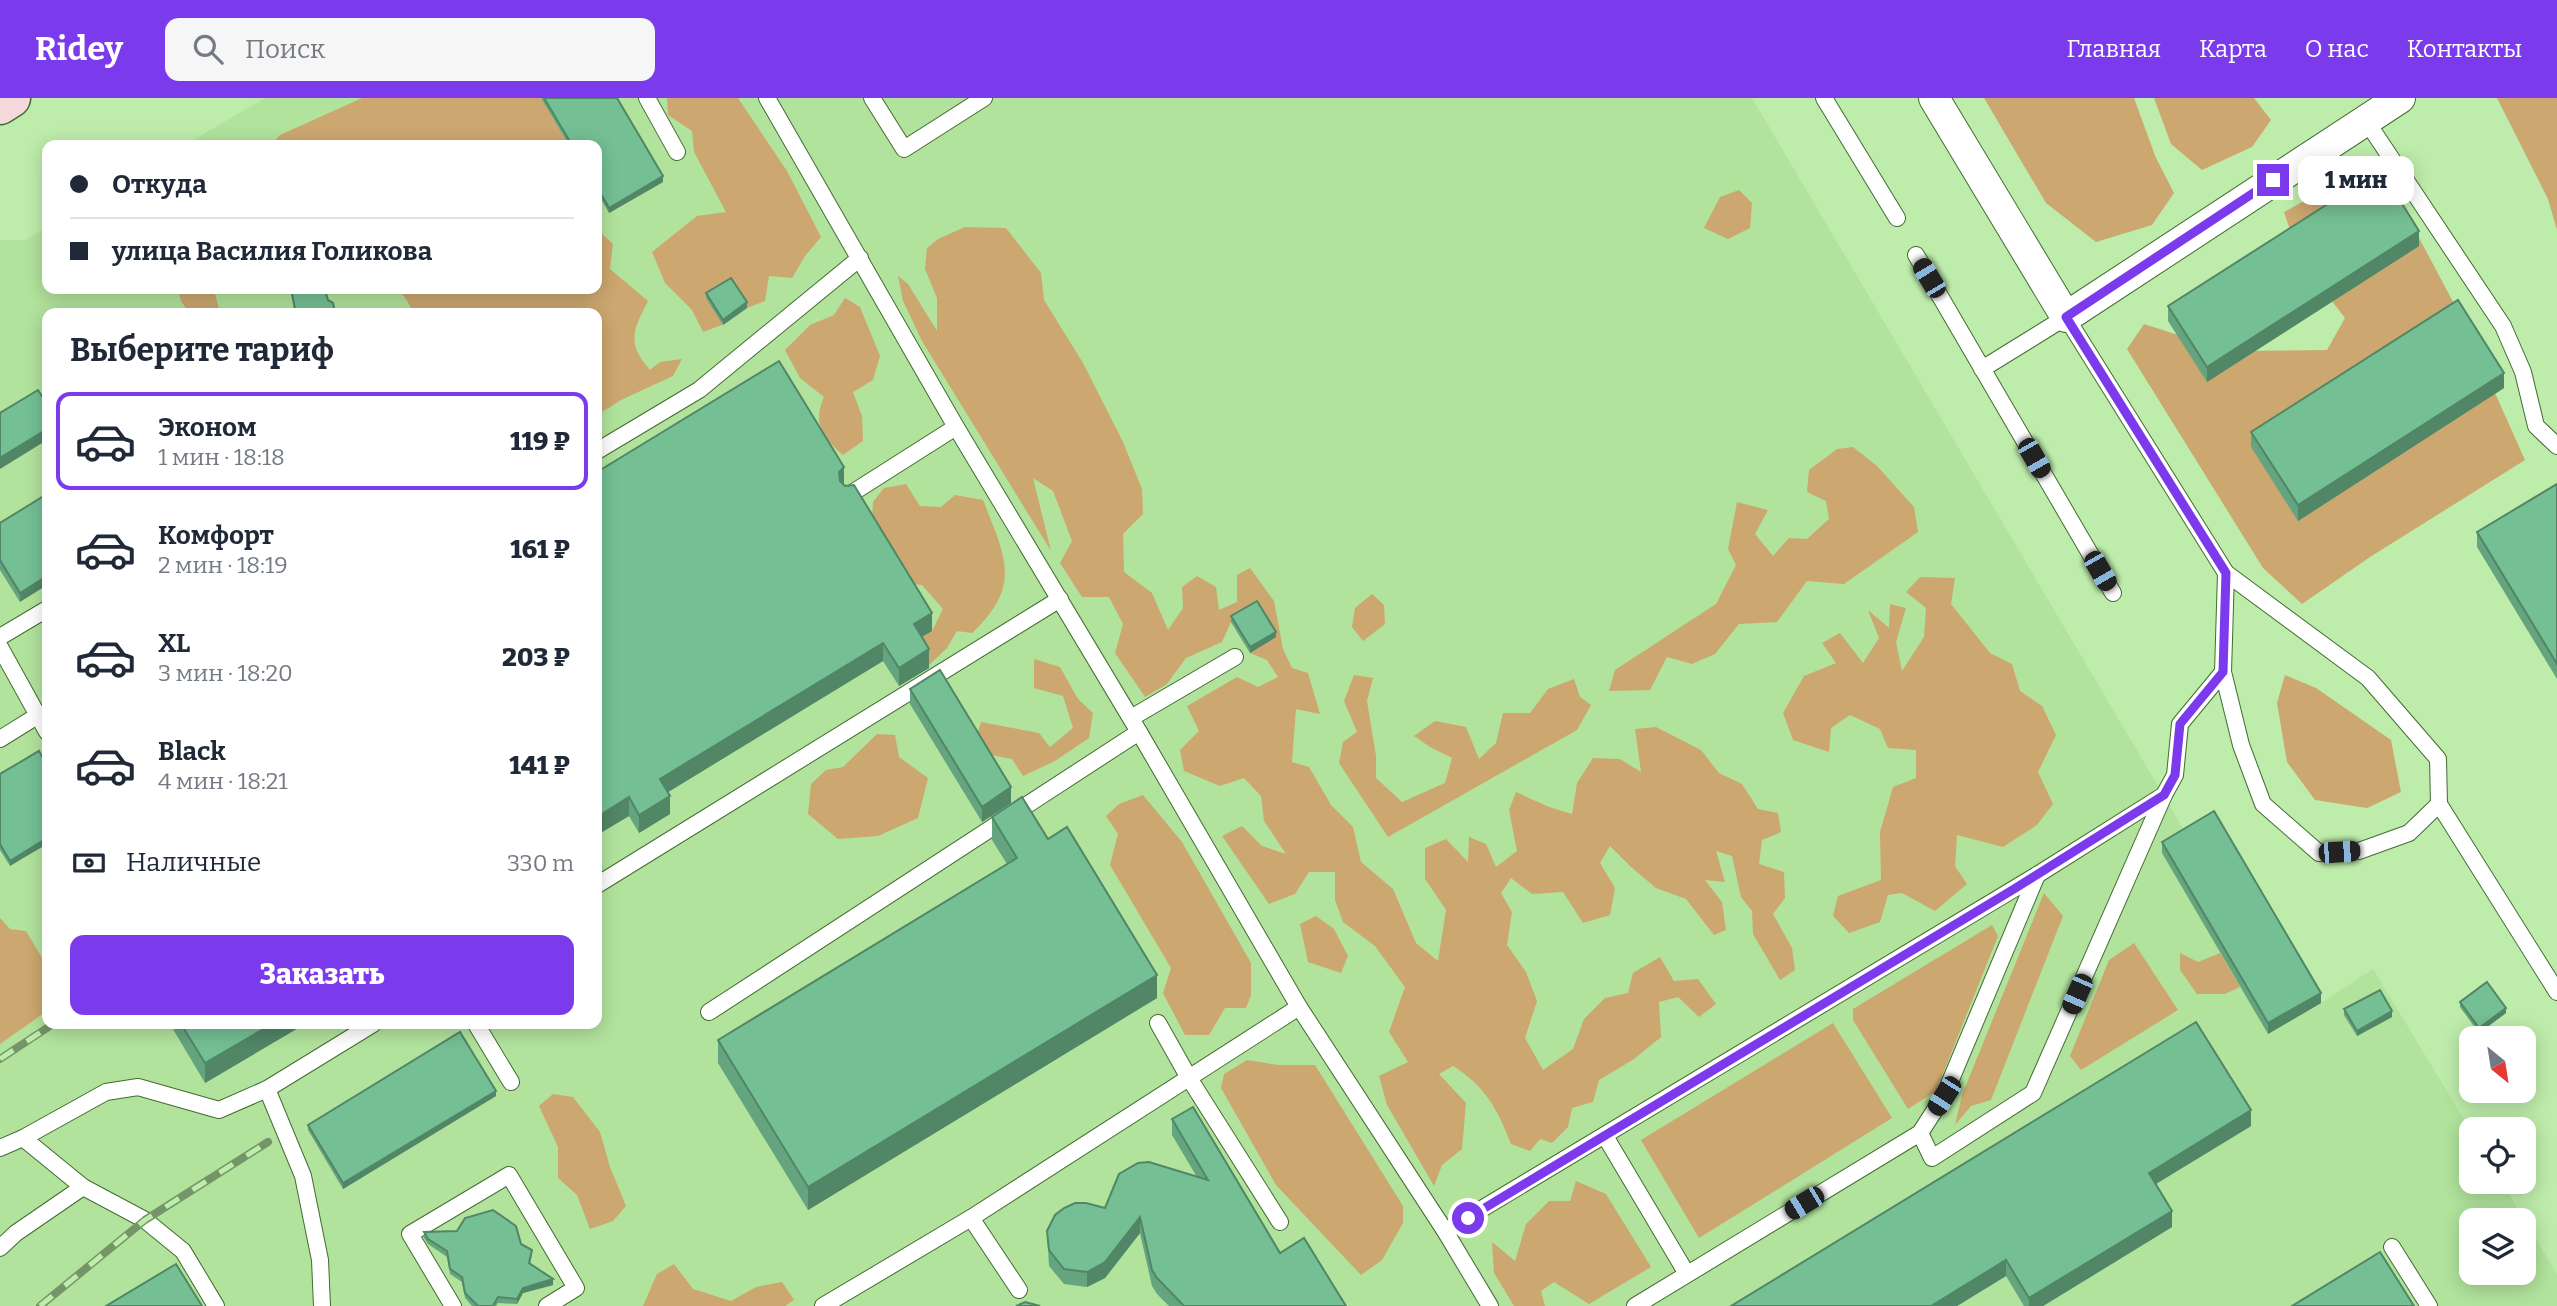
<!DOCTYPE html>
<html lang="ru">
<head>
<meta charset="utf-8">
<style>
	:root { --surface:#fff; --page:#f6f6f7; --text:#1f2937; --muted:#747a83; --line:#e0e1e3; --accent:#7c3aed }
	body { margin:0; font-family:Bitter,serif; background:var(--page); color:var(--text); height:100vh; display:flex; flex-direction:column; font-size:26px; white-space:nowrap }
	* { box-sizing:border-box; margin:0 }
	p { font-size:23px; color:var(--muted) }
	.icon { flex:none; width:38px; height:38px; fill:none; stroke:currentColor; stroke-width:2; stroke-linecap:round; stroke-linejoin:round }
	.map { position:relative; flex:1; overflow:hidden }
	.drawer { position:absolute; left:42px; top:210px; width:560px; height:721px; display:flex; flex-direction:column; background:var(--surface); border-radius:14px; box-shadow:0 4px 18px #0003 }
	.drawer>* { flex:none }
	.guide { position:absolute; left:42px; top:42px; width:560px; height:154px; border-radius:14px; box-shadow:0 4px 18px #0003; display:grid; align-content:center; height:154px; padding:0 28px; background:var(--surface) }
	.needle { width:46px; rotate:150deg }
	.controls { position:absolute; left:2459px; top:928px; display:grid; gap:14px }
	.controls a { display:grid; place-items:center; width:77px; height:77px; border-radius:14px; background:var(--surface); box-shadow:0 4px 18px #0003; font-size:35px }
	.end { position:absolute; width:32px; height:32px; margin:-16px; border:9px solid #7c3aed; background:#fff; box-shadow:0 0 0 4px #fff }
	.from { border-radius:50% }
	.bubble { position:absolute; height:49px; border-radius:14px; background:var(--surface); box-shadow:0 4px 18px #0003; font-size:23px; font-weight:800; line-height:49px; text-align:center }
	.car { position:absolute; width:21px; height:42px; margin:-21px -10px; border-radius:9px; box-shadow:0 0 5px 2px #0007; background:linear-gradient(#222 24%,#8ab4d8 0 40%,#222 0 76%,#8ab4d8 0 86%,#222 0) }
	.guide b { display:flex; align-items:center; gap:24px; height:66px; font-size:26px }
	.guide b+b { border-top:2px solid var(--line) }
	.guide i { width:18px; height:18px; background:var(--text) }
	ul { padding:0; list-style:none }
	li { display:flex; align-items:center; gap:21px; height:98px; margin:0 14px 10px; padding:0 14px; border:4px solid transparent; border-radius:14px }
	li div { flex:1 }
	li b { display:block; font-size:26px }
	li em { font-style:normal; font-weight:800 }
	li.on { border-color:var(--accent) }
	li>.icon { width:63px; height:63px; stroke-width:1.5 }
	h2 { padding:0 28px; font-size:32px; line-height:84px }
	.pay { display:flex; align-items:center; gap:18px; height:77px; padding:0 28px; font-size:26px }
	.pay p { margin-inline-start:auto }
	.action { display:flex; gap:14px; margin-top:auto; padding:14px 28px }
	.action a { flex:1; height:80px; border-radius:14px; background:var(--accent); color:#fff; font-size:28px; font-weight:800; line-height:80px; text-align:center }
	header { display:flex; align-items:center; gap:42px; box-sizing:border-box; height:98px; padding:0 35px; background:var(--accent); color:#fff }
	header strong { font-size:33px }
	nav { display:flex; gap:38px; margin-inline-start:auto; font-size:24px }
	.search { width:490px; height:63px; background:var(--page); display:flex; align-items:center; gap:18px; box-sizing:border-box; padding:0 24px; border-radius:14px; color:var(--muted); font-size:26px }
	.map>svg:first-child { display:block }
	.built { fill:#b1e39c; fill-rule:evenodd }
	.green { fill:#cca76f }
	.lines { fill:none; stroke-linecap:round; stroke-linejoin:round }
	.lane-casing { stroke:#436c31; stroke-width:18 }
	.street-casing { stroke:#436c31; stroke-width:32 }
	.secondary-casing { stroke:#436c31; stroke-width:41 }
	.lane { stroke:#fff; stroke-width:16 }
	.street { stroke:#fff; stroke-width:30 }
	.secondary { stroke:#f4d9da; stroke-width:38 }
	.rail-casing { stroke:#749567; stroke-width:8 }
	.rail { stroke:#beecab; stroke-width:5; stroke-dasharray:16; stroke-linecap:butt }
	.wall { fill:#64a47e }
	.shaded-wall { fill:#518667 }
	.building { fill:#74bf93; stroke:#518667; stroke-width:2 }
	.route { stroke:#7c3aed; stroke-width:9 }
</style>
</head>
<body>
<header>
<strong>Ridey</strong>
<div class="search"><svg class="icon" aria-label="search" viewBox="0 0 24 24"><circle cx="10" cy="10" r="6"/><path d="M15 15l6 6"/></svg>Поиск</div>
<nav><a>Главная</a><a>Карта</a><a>О нас</a><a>Контакты</a></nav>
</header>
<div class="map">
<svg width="2557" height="1208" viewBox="0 0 2557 1208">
	<rect width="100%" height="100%" fill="#beecab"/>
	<path class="built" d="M265,0H1752L2188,739L2268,936L2321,905L2373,871L2471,1033V1083H2501L2557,1176V1208H0V142H25L47,129V191H597V47H185ZM47,215H597V926H47ZM2471,1122H2524V1174H2471Z"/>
	<g class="green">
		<polygon points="362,0 541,0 569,47 271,47 280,37"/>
		<polygon points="667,0 738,0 787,73 821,139 805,158 792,180 769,178 765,203 747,210 731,185 722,227 703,234 692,212 665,185 652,154 697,118 726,114 694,54 692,33 668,17"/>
		<polygon points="1984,0 2134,0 2156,60 2174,95 2152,127 2096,144 2046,105"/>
		<polygon points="2154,0 2254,0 2271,22 2252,49 2202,72 2171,46"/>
		<polygon points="2497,0 2557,0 2557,132 2548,101"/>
		<polygon points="2347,79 2400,104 2460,217 2525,362 2370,459 2302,506 2263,470 2127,251 2144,226 2228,253 2327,252 2345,220 2300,162 2284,114"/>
		<polygon points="1739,92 1752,105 1750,130 1728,141 1704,130 1720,99"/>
		<path d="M965,129L1006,130L1041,175L1044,202L1083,265L1123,344L1142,391L1143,416L1123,436L1124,474L1152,495L1168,532L1183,510L1182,489L1197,478L1216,489L1219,512L1237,504V477L1250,470L1274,503L1283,551L1292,570L1308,575L1320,616L1296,611L1292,664L1309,669L1331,707L1353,729L1361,764L1393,791L1416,845L1438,863L1446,812L1425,781V750L1446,741L1468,764L1469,739L1486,746L1496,769L1517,753L1509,712L1516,694L1549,709L1572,716L1577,685L1593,660L1620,661L1641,674L1635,631L1656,629L1701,652L1719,675L1742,686L1758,711L1778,715L1781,734L1762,742L1759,766L1784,774L1785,800L1773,816L1792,850L1795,872L1780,882L1753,836L1752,813L1741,799L1732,758L1716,753L1725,784L1705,782L1722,804L1726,832L1714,837L1686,801L1656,790L1631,769L1610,748L1600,765L1615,790L1610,817L1583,825L1563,794L1532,796L1511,780L1501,795L1512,814L1507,847L1526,874L1537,903L1525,940L1543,972L1573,951L1584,921L1605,900L1628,895L1633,875L1660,859L1674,883L1698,881L1716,906L1699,919L1678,899L1659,904L1661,939L1634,961L1599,982L1593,1004L1572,1010L1568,1029L1552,1045L1540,1041L1530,1053L1511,1046C1498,1012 1485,988 1453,968L1439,976L1466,1005L1462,1051L1442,1067L1434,1088L1387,1007L1379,978L1408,964L1389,934L1405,889L1375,848L1343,824L1335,802V774H1309L1295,796L1269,806L1222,738L1242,728L1262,748L1286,756L1264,723L1261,698L1244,680L1220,688L1184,673L1180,652L1199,633L1187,608L1237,579L1258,589L1278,579L1267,562L1250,555L1275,539L1231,524L1222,544L1186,560L1167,586L1145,599L1115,555L1123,526L1109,499H1082L1060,465L1072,443L1053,393L1033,380L1051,453L922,243L903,203L898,178L908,186L937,233V200L925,171L927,150L938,141Z"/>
		<path d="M597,131L613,146L610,171L648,203C633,233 626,244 650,272L660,264L682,261L673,278L623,301L597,317V215H414L404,198L395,191H597Z"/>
		<polygon points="178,191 214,191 219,211 224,215 189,215 181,203"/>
		<path d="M845,200L860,209L880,258L873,282L853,294L862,318L863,343L843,357C823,339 812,326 824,299L800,280L785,252L810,227L834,217Z"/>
		<polygon points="1853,349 1877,368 1914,409 1918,434 1844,486 1807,483 1777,524 1739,526 1715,556 1692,566 1667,559 1650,592 1609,593 1615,572 1716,506 1736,467 1728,451 1737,404 1768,412 1755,436 1773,458 1789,440 1807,441 1829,421 1826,403 1807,394 1809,372 1837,351"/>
		<path d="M906,386L920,408L941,409L955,397L983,402C1005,459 1023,487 972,535L957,533L947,550L928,568L914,545L932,533L943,511L922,487L902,485L871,434L873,404L884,390Z"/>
		<polygon points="1920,479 1955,480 1951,506 1990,555 2012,566 2020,593 2042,608 2056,637 2038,674 2053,706 2037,727 2003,749 1957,737 1955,768 1967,786 1935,813 1902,795 1888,797 1880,824 1849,835 1833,818 1838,798 1881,782 1880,734 1893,689 1916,680 1916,652 1888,650 1880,631 1850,617 1831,630 1829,654 1793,642 1783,615 1804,578 1836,565 1822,545 1840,535 1863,565 1879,540 1868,512 1889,530 1890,506 1906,510 1896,544 1902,573 1924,539 1926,510 1906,494"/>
		<polygon points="1372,496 1384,507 1385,526 1363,543 1352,529 1355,510"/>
		<polygon points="1034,561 1060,569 1078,601 1093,615 1089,640 1055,663 1023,678 1012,661 991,657 977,637 981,624 1039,635 1050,649 1073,630 1063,598 1034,590"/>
		<polygon points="1354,577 1373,580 1367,603 1376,658 1376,680 1402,704 1445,685 1452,660 1430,649 1414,638 1435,623 1466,629 1479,661 1496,645 1503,615 1530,615 1548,591 1574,581 1580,599 1591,607 1577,632 1388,739 1339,665 1343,644 1357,634 1344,603"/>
		<polygon points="2285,577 2316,590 2391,642 2401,694 2367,710 2315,702 2287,664 2277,605"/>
		<polygon points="877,636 895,637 899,659 928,680 918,720 878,738 838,741 808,716 811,686 826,672 843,669"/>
		<polygon points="1143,697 1182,744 1251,865 1251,897 1246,910 1225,910 1209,937 1185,937 1163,895 1171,870 1110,767 1118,736 1106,718 1119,706"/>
		<polygon points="2044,795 2063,818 1991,1002 1971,1008 1955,1027 1962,997"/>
		<polygon points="1316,818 1334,831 1348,858 1341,875 1308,864 1300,826"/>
		<polygon points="0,820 10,831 26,833 47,868 47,913 0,946"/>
		<polygon points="1992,827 1998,838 1936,993 1908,1011 1853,922 1853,911"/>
		<polygon points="2134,845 2178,912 2081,972 2070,958 2109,862"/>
		<polygon points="2180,855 2198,864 2220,855 2240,889 2225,896 2197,896 2180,872"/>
		<polygon points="1833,925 1892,1020 1699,1140 1641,1042"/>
		<polygon points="1247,962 1278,967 1315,967 1403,1108 1403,1125 1382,1162 1361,1177 1276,1087 1221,990 1224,976"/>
		<polygon points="553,996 573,999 600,1034 610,1069 626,1108 613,1123 590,1131 577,1097 558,1080 558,1049 539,1008"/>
		<polygon points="1576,1083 1606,1096 1651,1169 1589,1206 1554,1184 1541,1193 1545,1208 1514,1208 1494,1175 1492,1144 1515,1163 1526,1126 1549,1103 1570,1103"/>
		<polygon points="674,1166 693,1191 731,1203 756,1189 782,1184 794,1202 785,1208 643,1208 657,1176"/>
	</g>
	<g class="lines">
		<defs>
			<g id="lane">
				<polyline points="647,0 677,54"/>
				<polyline points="767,0 956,329 1139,634 1299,909 1445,1133 1490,1208"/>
				<polyline points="872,0 904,51 984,0"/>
				<polyline points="1824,0 1897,120"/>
				<polyline points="2365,21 2503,228 2523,274 2536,328 2557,348"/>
				<polyline points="1916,157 2113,495"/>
				<polyline points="1982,271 2066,219 2226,475 2368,580 2438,661 2439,706 2557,894"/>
				<polyline points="597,353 699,292 860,160"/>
				<polyline points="849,397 956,329"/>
				<polyline points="0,539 47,511"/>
				<polyline points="0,549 47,634"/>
				<polyline points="2223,574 2241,647 2263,706 2319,755 2359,753 2409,735 2439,706"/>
				<polyline points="1131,620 1235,559"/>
				<polyline points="0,641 37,618"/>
				<polyline points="597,787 1060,501"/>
				<polyline points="709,914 1139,634"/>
				<polyline points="1158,925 1189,980 1280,1124"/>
				<polyline points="476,926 511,984"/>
				<polyline points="267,991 303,1078 320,1162 322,1208"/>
				<polyline points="1920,1035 1932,1060 2033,995 2164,697"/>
				<polyline points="1605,1038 1687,1176"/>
				<polyline points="23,1040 83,1089 145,1122 183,1153 216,1208"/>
				<polyline points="0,1050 23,1040 106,994 138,989 219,1012 267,991 373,926"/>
				<polyline points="971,1120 1019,1192"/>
				<polyline points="1445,1133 2037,777 2164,697 2175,677 2180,626 2223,574 2226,475"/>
				<polyline points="2392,1149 2429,1208"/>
				<polyline points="0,1150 16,1135 83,1089"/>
				<polyline points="453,1208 410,1136 509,1077 576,1190 547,1208"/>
				<polyline points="823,1208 971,1120 1299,909"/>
				<polyline points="1635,1208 1920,1035 1944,998 2037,777"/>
			</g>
			<polyline id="street" points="1934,0 2066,219 2400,0"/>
			<polyline id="secondary" points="0,7 11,0"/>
		</defs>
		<use href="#lane" class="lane-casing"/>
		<use href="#street" class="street-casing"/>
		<use href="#secondary" class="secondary-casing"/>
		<use href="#lane" class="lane"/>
		<use href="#street" class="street"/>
		<use href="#secondary" class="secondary"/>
		<defs>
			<g id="rail">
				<polyline points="0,961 53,926"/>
				<polyline points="40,1208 145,1122 268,1044"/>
			</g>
		</defs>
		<use href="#rail" class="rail-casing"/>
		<use href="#rail" class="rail"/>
	</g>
	<g class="wall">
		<polygon points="541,0 617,0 663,84 609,115 597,94 597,47 569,47"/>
		<polygon points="2419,148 2207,284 2168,223 2168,208"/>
		<polygon points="274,191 321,191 335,214 337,215 295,215 291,194"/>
		<polygon points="706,195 747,210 723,227 706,200"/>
		<polygon points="2504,290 2298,423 2251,349 2251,334"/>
		<polygon points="597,374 844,387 932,533 922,539 929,570 899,588 883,563 668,694 670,716 639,735 629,718 597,737"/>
		<polygon points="2557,386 2557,581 2477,449 2477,434"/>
		<polygon points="47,396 20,504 0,472 0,425"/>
		<polygon points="1231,518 1276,539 1250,555 1231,524"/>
		<polygon points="910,591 1011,705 982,724 910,606"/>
		<polygon points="47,667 10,768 0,752 0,676"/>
		<polygon points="992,719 1048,741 1157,900 808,1112 718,965 718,942 1007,766 992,742"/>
		<polygon points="2162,744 2321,905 2268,936 2162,755"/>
		<polygon points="2460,904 2506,915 2479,935 2460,909"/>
		<polygon points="2344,911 2392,919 2357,938 2344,917"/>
		<polygon points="170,926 305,926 205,985"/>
		<polygon points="496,998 343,1091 308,1032 308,1027"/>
		<polygon points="1172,1021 1280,1155 1346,1208 1169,1208 1157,1196 1152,1188 1140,1135 1105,1180 1087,1189 1064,1186 1049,1168 1047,1133 1105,1110 1197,1079 1172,1037"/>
		<polygon points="2251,1028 2156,1086 2172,1129 2043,1208 2024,1208 2006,1178 1957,1208 1731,1208"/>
		<polygon points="424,1134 521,1146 532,1157 530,1166 553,1187 523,1195 517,1206 498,1205 496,1208 472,1208 465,1200 462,1184 450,1176 447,1159 428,1146 424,1140"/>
	</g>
	<g class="shaded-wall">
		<polygon points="663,78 663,84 609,115 609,110"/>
		<polygon points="2419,133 2419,148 2207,284 2207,269"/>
		<polygon points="747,204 747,210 723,227 723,222"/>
		<polygon points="2504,275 2504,290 2298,423 2298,407"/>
		<polygon points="47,331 47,342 0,371 0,360"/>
		<polygon points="844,369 844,388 839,393 839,374"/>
		<polygon points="47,478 47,487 20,504 20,495"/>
		<polygon points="932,515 932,533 914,544 914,526"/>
		<polygon points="1276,534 1276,539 1250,555 1250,549"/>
		<polygon points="883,545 883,563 660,699 660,681"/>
		<polygon points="929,551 929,570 899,588 899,570"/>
		<polygon points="1011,689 1011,705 982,724 982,709"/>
		<polygon points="670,698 670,716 639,735 639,717"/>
		<polygon points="629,699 629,718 597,737 597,719"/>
		<polygon points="47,740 47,746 10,768 10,763"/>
		<polygon points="1157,877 1157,900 808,1112 808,1089"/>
		<polygon points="2321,895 2321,905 2268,936 2268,925"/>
		<polygon points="2506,910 2506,915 2479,935 2479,930"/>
		<polygon points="2392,913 2392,919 2357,938 2357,933"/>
		<polygon points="272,926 305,926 205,985 205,965"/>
		<polygon points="496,993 496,998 343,1091 343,1085"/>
		<polygon points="2251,1012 2251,1028 2149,1090 2149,1075"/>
		<polygon points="2172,1113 2172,1129 2043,1208 2029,1208 2029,1200"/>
		<polygon points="1140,1119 1140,1135 1105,1180 1087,1189 1087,1174"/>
		<polygon points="2006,1162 2006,1178 1957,1208 1931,1208"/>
		<polygon points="553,1181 553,1187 523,1195 517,1206 517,1201 523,1190"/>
	</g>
	<g class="building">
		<polygon points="544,0 617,0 663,78 609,110 597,89 597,47 572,47"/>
		<polygon points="2381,72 2419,133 2207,269 2168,208"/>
		<polygon points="731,180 747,204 723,222 706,195"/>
		<polygon points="291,191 321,191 325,192 328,202 333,205 335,214 337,215 298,215 295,211"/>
		<polygon points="2458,202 2504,275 2298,407 2251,334"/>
		<polygon points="779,263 844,369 839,374 840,383 845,388 854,387 932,515 914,526 929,551 899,570 883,545 660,681 670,698 639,717 629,699 597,719 597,374"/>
		<polygon points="38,292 47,306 47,331 0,360 0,315"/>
		<polygon points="2557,386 2557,566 2477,434"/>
		<polygon points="47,396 47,478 20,495 0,462 0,425"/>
		<polygon points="1257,503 1276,534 1250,549 1231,518"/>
		<polygon points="940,572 1011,689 982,709 910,591"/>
		<polygon points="39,653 47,667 47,740 10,763 0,746 0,676"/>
		<polygon points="1022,699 1048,741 1067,729 1157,877 808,1089 718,942 1017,760 992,719"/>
		<polygon points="2214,713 2321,895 2268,925 2162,744"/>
		<polygon points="2487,884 2506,910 2479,930 2460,904"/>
		<polygon points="2380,892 2392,913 2357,933 2344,911"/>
		<polygon points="2196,924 2251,1012 2149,1075 2172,1113 2029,1200 2006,1162 1931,1208 1731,1208"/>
		<polygon points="181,926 272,926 205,965"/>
		<polygon points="460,934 496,993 343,1085 308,1027"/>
		<polygon points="1193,1009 1280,1155 1304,1140 1346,1208 1184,1208 1157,1180 1152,1172 1140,1119 1105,1164 1087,1174 1064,1171 1049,1152 1047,1133 1055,1117 1064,1110 1075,1105 1086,1105 1105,1110 1119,1076 1138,1065 1149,1064 1208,1082 1172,1021"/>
		<polygon points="493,1112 516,1128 521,1146 532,1152 529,1165 553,1181 523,1190 517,1201 498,1199 493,1208 478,1208 465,1195 462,1179 450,1171 447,1153 428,1141 424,1134 457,1133 465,1120"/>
		<polygon points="2380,1154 2414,1208 2292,1208"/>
		<polygon points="176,1166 202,1208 106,1208"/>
		<polygon points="1025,1204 1040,1208 1016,1208"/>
	</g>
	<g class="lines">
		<polyline class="route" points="1468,1120 2014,791 2164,697 2175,677 2180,626 2223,574 2226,475 2066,219 2273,82"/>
	</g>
</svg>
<div class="controls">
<a><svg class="needle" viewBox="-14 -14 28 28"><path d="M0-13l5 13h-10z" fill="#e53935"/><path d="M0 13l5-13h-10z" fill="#747a83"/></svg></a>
<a><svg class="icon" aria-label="locate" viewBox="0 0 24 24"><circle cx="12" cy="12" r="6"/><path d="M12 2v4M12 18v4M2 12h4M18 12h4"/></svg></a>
<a><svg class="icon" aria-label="layers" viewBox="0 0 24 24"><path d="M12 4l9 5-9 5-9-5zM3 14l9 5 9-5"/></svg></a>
</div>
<i class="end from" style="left:1468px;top:1120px"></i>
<i class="end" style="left:2273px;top:82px"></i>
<div class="bubble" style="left:2298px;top:58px;width:116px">1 мин</div>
<i class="car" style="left:1929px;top:180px;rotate:329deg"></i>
<i class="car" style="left:2034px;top:360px;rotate:150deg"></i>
<i class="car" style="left:2100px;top:473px;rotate:150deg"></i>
<i class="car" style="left:2339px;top:754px;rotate:86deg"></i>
<i class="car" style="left:2077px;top:896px;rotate:204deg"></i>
<i class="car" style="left:1944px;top:998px;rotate:213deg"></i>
<i class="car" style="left:1804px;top:1105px;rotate:239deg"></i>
<div class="guide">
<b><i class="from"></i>Откуда</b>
<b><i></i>улица Василия Голикова</b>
</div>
<section class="drawer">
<h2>Выберите тариф</h2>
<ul>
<li class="on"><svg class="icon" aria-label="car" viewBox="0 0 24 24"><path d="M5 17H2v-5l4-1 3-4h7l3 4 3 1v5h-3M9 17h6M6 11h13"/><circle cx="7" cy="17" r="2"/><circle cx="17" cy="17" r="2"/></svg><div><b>Эконом</b><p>1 мин · 18:18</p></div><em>119 ₽</em></li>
<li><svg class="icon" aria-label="car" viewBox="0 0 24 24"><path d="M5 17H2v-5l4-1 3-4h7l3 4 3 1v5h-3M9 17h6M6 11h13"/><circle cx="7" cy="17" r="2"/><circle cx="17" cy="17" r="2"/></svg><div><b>Комфорт</b><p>2 мин · 18:19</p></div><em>161 ₽</em></li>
<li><svg class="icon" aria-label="car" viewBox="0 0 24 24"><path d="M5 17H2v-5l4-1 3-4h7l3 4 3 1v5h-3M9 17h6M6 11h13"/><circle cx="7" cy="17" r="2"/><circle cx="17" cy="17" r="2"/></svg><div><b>XL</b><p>3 мин · 18:20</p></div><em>203 ₽</em></li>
<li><svg class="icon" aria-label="car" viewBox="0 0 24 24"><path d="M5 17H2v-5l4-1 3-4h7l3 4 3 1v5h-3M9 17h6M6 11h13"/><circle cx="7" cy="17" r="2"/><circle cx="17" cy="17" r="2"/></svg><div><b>Black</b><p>4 мин · 18:21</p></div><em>141 ₽</em></li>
</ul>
<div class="pay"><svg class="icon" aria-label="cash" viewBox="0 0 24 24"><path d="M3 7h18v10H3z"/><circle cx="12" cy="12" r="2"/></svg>Наличные<p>330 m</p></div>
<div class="action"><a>Заказать</a></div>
</section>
</div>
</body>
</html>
